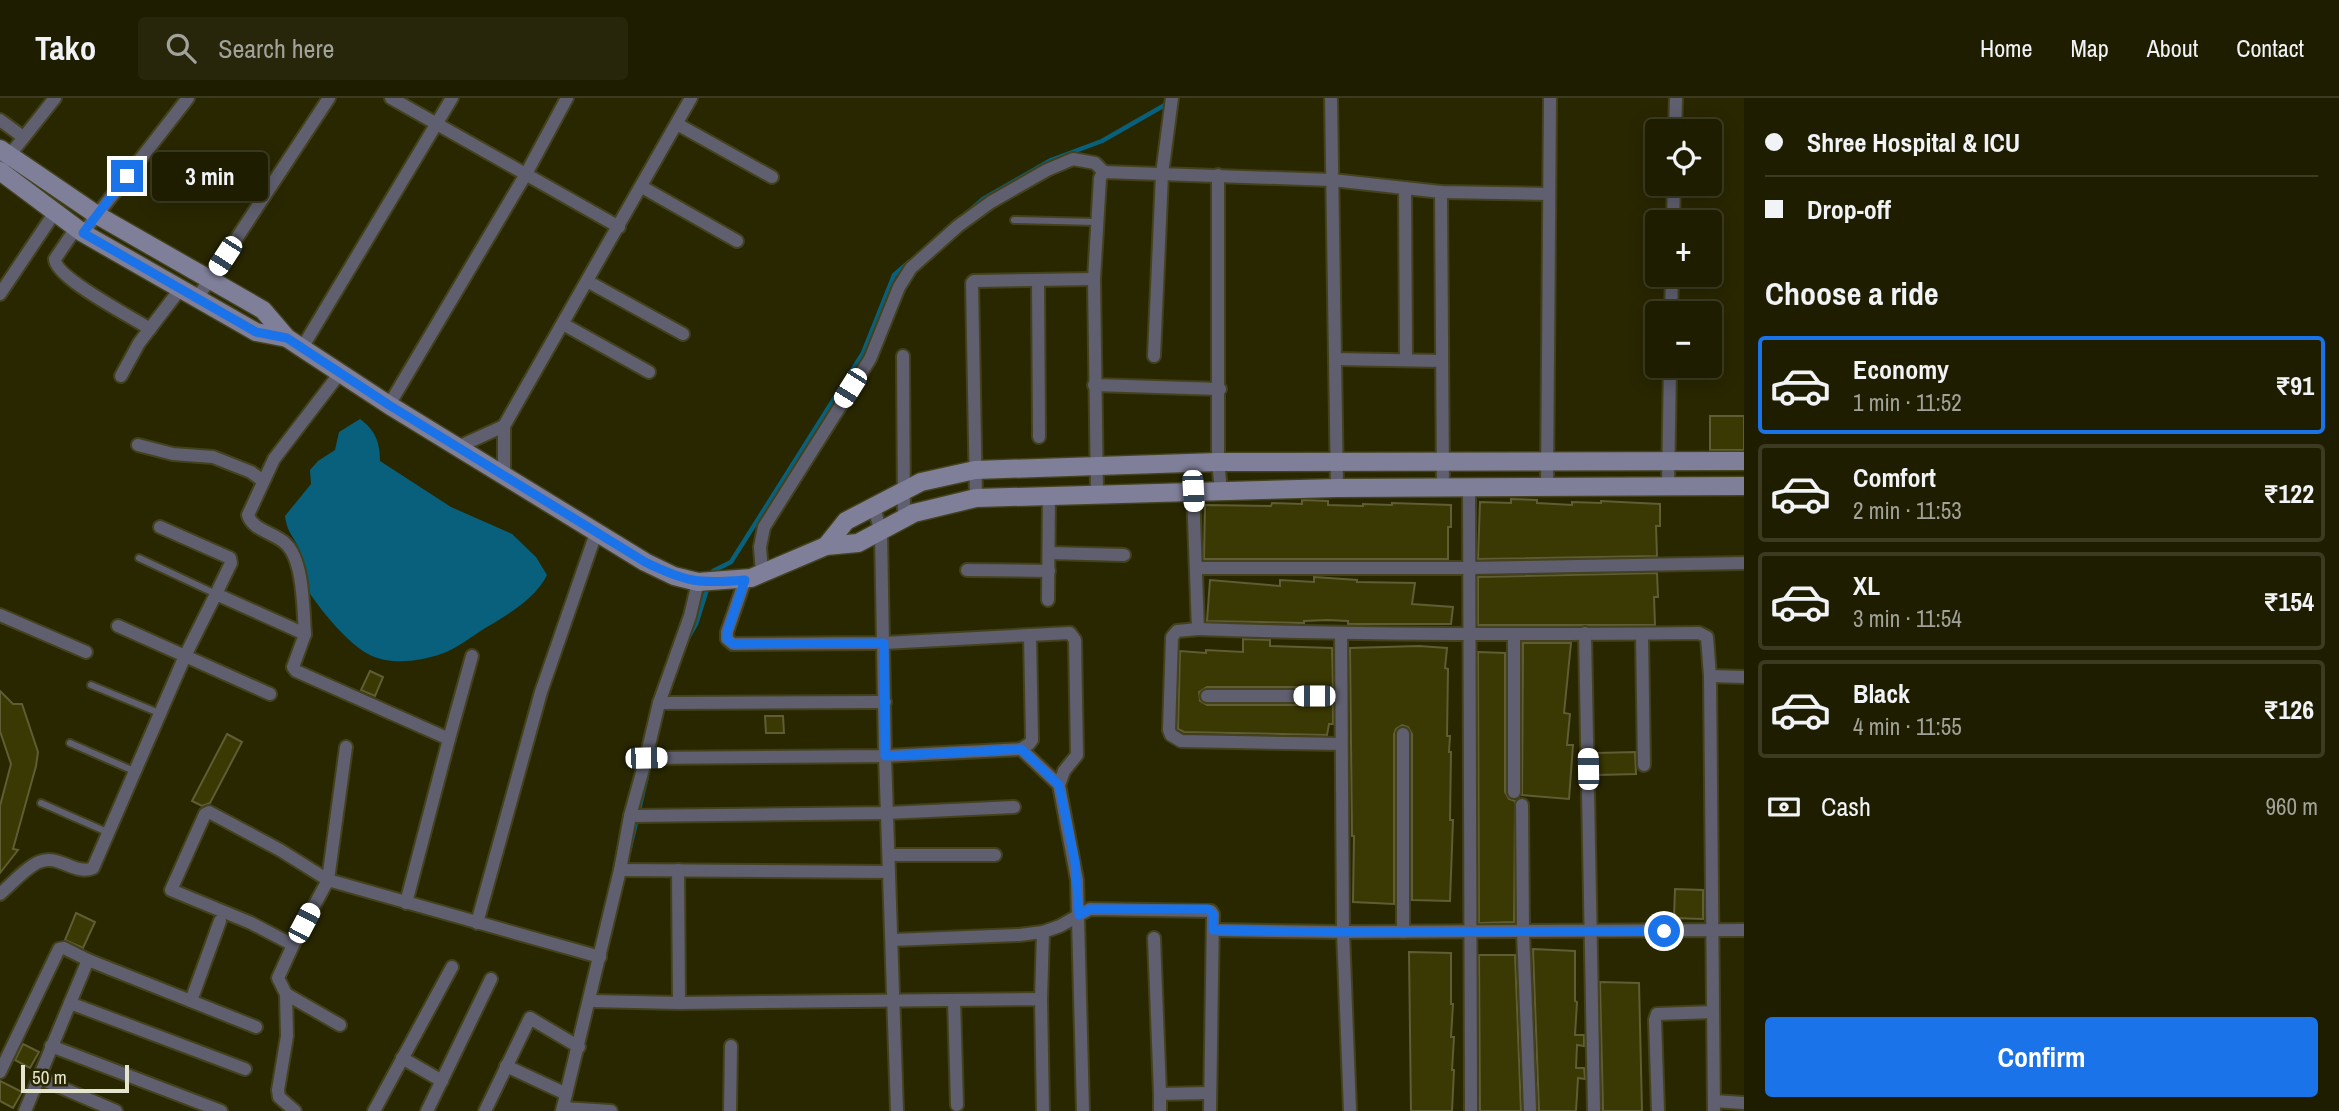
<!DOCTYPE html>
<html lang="en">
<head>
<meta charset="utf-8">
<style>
	:root { --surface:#1f1d00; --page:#27260a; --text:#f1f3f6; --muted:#a1a299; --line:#3c3b22; --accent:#1a73e8 }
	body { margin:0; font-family:"Archivo Narrow",sans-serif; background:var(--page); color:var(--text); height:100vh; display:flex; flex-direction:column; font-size:26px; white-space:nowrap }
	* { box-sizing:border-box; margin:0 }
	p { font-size:23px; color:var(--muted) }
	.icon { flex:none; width:38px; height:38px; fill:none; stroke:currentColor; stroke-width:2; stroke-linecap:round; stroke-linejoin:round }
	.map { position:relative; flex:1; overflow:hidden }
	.panel { display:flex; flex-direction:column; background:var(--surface); width:595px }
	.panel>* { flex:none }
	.guide { display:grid; align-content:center; height:154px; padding:0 21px; background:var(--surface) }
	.controls { position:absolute; left:1645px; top:21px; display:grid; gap:14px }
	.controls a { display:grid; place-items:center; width:77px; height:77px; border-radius:7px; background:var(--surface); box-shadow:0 4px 18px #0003,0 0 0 2px var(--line); font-size:35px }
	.scale { position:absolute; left:21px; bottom:18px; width:108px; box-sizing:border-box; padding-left:7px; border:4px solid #e5e5cf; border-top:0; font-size:19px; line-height:24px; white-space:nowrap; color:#e5e5cf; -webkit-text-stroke:5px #292700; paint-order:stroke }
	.end { position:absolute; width:32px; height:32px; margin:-16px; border:9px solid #1a73e8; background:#fff; box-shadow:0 0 0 4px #fff }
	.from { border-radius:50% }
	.bubble { position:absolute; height:49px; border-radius:7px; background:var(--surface); box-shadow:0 4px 18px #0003,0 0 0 2px var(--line); font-size:23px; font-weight:700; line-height:49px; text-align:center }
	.car { position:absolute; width:21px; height:42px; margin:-21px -10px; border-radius:9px; box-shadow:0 0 5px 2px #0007; background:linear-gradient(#fff 24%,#345 0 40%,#fff 0 76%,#345 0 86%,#fff 0) }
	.guide b { display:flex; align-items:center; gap:24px; height:66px; font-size:26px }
	.guide b+b { border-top:2px solid var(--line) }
	.guide i { width:18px; height:18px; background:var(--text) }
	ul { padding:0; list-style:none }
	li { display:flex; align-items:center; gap:21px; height:98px; margin:0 14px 10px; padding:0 7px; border:4px solid var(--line); border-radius:7px }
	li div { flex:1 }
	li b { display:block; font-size:26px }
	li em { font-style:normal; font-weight:700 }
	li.active { border-color:var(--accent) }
	li>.icon { width:63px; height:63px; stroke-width:1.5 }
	h2 { padding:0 21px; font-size:32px; line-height:84px }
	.pay { display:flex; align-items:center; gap:18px; height:77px; padding:0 21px; font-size:26px }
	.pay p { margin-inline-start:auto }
	.button { display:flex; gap:14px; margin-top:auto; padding:14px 21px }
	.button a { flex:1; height:80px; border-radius:7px; background:var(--accent); color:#fff; font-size:28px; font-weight:700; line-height:80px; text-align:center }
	header { display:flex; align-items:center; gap:42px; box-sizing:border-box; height:98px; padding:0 35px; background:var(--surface); border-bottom:2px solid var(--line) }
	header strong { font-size:33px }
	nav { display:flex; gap:38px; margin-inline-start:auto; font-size:24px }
	.search { width:490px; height:63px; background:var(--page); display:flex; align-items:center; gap:18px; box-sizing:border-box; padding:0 24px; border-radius:7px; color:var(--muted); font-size:26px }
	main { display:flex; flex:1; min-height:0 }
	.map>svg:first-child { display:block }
	.water { fill:#08607c }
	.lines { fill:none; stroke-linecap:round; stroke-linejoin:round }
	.stream { stroke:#08607c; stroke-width:4.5 }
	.building { fill:#3a3803; stroke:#5e5d34; stroke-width:2 }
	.lane-casing { stroke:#43421d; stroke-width:10 }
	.street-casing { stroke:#43421d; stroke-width:16 }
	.secondary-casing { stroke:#43421d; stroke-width:21 }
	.lane { stroke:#5f5f6f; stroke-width:6 }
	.street { stroke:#5f5f6f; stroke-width:12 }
	.secondary { stroke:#7f7f99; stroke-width:18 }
	.route { stroke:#1a73e8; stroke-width:9 }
</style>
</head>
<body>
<header>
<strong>Tako</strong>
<div class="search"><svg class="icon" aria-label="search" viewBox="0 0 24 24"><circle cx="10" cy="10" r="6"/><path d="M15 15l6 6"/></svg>Search here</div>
<nav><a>Home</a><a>Map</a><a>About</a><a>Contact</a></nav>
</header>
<main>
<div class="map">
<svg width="1744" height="1013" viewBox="0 0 1744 1013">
	<rect width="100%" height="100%" fill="#292700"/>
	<path class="water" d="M360,321C375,332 380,344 380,363L451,409L512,436L536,459L547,477C536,500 509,516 487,529C473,537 457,551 441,556C421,563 392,567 372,558C347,547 313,503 300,480C309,446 288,445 285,418L311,386L310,372L318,363L335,352L339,334Z"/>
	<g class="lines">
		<g class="stream">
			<polyline points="967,115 983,101 1051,62 1102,43 1170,4"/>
			<polyline points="711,477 713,473 731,464 863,255 894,177 909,164"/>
			<polyline points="687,542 696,526 708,488"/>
			<polyline points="629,754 647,678"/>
		</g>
	</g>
	<g class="building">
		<rect x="1710" y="318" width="34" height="34"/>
		<polygon points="1511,401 1537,402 1537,405 1572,407 1572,404 1601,405 1601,403 1660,406 1660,428 1656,428 1657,458 1478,461 1480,404 1511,405"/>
		<polygon points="1302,402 1328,403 1328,407 1363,408 1363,406 1392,407 1392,405 1451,407 1451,429 1448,429 1448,461 1204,461 1205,407 1271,408 1272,405 1302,406"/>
		<polygon points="1657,475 1658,499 1654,499 1655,527 1478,527 1478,479"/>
		<polygon points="1314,479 1357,482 1357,484 1415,485 1412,506 1453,509 1451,526 1348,526 1348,523 1327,522 1304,523 1304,525 1207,523 1210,482 1280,488 1280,482 1314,484"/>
		<polygon points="1243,541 1270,542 1270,548 1332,550 1333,589 1207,589 1199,594 1200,603 1207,607 1333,607 1333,626 1329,626 1327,637 1184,634 1178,631 1180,553 1206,555 1206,552 1243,554"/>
		<polygon points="1523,545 1571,545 1564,615 1570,616 1567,647 1573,647 1569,701 1522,697"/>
		<polygon points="1419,548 1447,550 1445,570 1448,571 1447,638 1450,638 1449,654 1451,654 1450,722 1453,722 1450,803 1412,802 1412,636 1408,629 1402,627 1396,631 1394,636 1394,806 1353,804 1354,738 1352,738 1350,550"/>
		<polygon points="1478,554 1505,555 1505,694 1509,701 1515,703 1514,824 1479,825"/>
		<polygon points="370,573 383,579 375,598 361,592"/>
		<polygon points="0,593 13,606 22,606 38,654 36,668 13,751 18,752 0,775 0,708 11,666 0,633"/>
		<polygon points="765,618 783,618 784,635 766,635"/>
		<polygon points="227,636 242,644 210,705 202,708 192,703"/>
		<polygon points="1635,654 1636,676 1598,677 1597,655"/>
		<polygon points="1675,791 1703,792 1703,821 1674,820"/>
		<polygon points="76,815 95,824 83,850 65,842"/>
		<polygon points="1533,851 1575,853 1575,903 1577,904 1575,937 1584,937 1584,948 1577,947 1576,970 1584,970 1585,981 1578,980 1576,1013 1539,1013"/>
		<polygon points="1409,854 1451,855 1451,906 1453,906 1451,939 1454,939 1452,972 1454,972 1452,1013 1411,1013"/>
		<polygon points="1479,857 1515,857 1521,1013 1480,1013"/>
		<polygon points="1600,884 1639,885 1642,1013 1603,1013"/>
		<polygon points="23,946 39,954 30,970 15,962"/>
		<polygon points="0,983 22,994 13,1010 0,1003"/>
	</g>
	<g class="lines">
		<defs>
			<g id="lane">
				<polyline points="1014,122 1096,124"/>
				<polyline points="139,460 216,496"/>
				<polyline points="91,587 159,615"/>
				<polyline points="70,645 134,673"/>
				<polyline points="41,705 107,734"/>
			</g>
			<g id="street">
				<polyline points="391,0 619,129"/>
				<polyline points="1331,0 1337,390"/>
				<polyline points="0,22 23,39"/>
				<polyline points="677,26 772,79"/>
				<polyline points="1675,33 1676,0"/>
				<polyline points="5,63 55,0"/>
				<polyline points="1218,77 1218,364 1221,392"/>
				<polyline points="642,89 737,143"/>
				<polyline points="1405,90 1406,262"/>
				<polyline points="1441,94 1443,390"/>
				<polyline points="1673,124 1674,86"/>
				<path d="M76,130L55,161C55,180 132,219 150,231"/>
				<polyline points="83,135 188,0"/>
				<polyline points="587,183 683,236"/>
				<polyline points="1038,183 1039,339"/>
				<polyline points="0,196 55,114"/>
				<polyline points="198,199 329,0"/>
				<polyline points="1671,215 1672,177"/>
				<polyline points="563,226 649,274"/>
				<polyline points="302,250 452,0"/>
				<polyline points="903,258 904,421"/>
				<polyline points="1154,258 1162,76 1172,0"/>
				<polyline points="1335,261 1442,263"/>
				<polyline points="121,278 139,245 181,190"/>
				<polyline points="1094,287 1220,291"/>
				<polyline points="389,307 526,76 567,0"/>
				<polyline points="138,347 173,356 213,359 251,374 263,383"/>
				<polyline points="460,348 504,328"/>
				<polyline points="504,377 504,328 691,0"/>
				<polyline points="1469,388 1471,1013"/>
				<polyline points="1668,388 1670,268"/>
				<polyline points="1547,389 1550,0"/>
				<path d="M1193,393L1198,531C1365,537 1532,537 1699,535L1707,539L1710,578L1714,1013"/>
				<polyline points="1097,396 1094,181 1100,80 1104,74 1332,82 1441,94 1549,96"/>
				<polyline points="976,400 972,185 974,183 1094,181"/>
				<polyline points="874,409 881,435 885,658 897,1013"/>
				<polyline points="160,429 230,460 231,465 216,496"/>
				<polyline points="1049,455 1124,457"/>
				<polyline points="1197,470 1469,470 1744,465"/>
				<polyline points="967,472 1049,473"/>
				<polyline points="762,475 760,449 764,429 870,261 899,189 911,170 958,128 991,104 1047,72 1073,61 1095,65 1104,74"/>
				<polyline points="1048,502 1049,397"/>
				<polyline points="0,517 86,554"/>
				<polyline points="118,528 270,596"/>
				<polyline points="1198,531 1177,533 1172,539 1169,632 1171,637 1181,643 1341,646"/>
				<polyline points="1585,535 1594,1013"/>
				<path d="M305,536C303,512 304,463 286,446C275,435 252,432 248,417L274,361L340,275"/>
				<polyline points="1642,536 1644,667"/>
				<polyline points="1030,537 1070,535 1075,542 1077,657 1064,673 1059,687 1077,782 1083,1013"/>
				<polyline points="1514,538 1514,694"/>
				<polyline points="1710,578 1744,579"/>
				<polyline points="1207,598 1340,598"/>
				<polyline points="659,605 885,604"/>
				<polyline points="449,641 472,558"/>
				<polyline points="346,649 328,782 293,847 251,825 171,792 205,716 209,714 280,752 328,782 600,859"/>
				<polyline points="1021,651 1059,687"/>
				<polyline points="646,660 885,658 1021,651 1029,646 1032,642 1030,537 884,545 733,546 727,541 727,534 745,482"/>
				<polyline points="1522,707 1523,834 1530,1013"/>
				<polyline points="630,718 887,715 1014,709"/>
				<polyline points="889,757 995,757"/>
				<polyline points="620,772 889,774"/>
				<polyline points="678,772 679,905"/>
				<path d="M0,796C12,786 25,770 39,764C58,755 75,778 93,770L185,558L216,496L305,536L293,569L296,573L449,641L406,805"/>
				<polyline points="477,825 541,594 596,435"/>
				<polyline points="1213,832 1343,834 1341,536"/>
				<polyline points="1403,834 1403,636"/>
				<polyline points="1154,840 1160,996 1209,995"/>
				<polyline points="892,842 1019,837 1043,834 1060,828 1090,811 1211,813 1213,816 1210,1013"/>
				<polyline points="286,896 278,880 293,847"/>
				<polyline points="1041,901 1043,834"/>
				<polyline points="954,902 957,1007"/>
				<polyline points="191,903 220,823"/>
				<polyline points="590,903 679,905 1041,901 1043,1013"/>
				<polyline points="70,905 245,971"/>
				<polyline points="51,948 221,1013"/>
				<polyline points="402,960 442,983"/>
				<polyline points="506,968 562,994"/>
				<polyline points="0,974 59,851 64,850 88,862"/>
				<polyline points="39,980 116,1013"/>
				<polyline points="1160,996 1160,1013"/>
				<polyline points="1714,1003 1744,1005"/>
				<polyline points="563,1010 611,1013"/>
				<polyline points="25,1013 88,862 256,929"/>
				<polyline points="295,1013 279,999 278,992 287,938 286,896 340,927"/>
				<polyline points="374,1013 452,869"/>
				<polyline points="427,1013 491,881"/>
				<polyline points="485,1013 530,920 579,949"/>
				<polyline points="562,1013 620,772 630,718 646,660 659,605 690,518 698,484"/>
				<polyline points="730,1013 731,948"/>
				<polyline points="1350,1013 1343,834 1744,832"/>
				<polyline points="1658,1013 1655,922 1657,916 1713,914"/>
			</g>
			<g id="secondary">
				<polyline points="0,51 97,117 263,212 287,240 302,250 389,307 645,464 674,478 698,484 751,480 826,448 858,445 914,415 976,400 1337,390 1744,388"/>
				<polyline points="0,73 83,135 256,234 287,240"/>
				<polyline points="826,448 846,423 921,384 975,372 1218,364 1744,363"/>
			</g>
		</defs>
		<use href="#lane" class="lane-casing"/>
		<use href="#street" class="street-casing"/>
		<use href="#secondary" class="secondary-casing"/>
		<use href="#lane" class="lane"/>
		<use href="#street" class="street"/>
		<use href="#secondary" class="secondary"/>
	</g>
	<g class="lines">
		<path class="route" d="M127,78L83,135L256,234L287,240L389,307L645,464C686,484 698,486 745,482L727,534V541L733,546L884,545L885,658L1021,651L1059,687L1075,764L1079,817L1090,811H1208L1213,816V832L1343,834L1664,833"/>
	</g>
</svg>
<div class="controls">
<a><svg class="icon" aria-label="locate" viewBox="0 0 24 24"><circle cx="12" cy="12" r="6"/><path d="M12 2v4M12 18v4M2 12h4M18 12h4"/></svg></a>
<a>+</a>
<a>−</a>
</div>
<div class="scale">50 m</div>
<i class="end from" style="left:1664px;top:833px"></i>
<i class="end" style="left:127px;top:78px"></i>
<div class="bubble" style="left:152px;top:54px;width:116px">3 min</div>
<i class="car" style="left:225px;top:158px;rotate:213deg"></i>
<i class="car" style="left:850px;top:290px;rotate:212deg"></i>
<i class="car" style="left:1193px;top:393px;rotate:177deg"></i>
<i class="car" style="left:1314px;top:598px;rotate:270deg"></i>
<i class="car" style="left:646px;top:660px;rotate:89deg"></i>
<i class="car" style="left:1588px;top:671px;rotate:359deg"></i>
<i class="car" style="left:304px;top:825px;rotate:28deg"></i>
</div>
<section class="panel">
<div class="guide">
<b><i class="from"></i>Shree Hospital &amp; ICU</b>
<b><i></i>Drop-off</b>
</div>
<h2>Choose a ride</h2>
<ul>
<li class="active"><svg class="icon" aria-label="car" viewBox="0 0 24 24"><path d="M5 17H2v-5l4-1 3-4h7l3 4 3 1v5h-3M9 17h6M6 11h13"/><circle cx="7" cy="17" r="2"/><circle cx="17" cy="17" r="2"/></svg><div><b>Economy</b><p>1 min · 11:52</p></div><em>₹91</em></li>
<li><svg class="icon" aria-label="car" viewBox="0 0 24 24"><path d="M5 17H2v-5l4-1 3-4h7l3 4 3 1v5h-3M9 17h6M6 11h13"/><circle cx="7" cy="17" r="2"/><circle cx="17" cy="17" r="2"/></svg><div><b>Comfort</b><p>2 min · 11:53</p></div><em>₹122</em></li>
<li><svg class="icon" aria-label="car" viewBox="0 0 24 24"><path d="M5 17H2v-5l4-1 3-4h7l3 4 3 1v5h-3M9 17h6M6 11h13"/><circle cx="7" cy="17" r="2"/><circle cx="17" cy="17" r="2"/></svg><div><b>XL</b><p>3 min · 11:54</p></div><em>₹154</em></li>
<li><svg class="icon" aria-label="car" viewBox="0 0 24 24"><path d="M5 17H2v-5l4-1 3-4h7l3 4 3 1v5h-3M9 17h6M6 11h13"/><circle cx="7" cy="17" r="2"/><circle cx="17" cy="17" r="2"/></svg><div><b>Black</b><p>4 min · 11:55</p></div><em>₹126</em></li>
</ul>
<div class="pay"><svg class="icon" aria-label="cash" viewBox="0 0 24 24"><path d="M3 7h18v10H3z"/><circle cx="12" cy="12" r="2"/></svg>Cash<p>960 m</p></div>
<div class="button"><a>Confirm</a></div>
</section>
</main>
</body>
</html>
